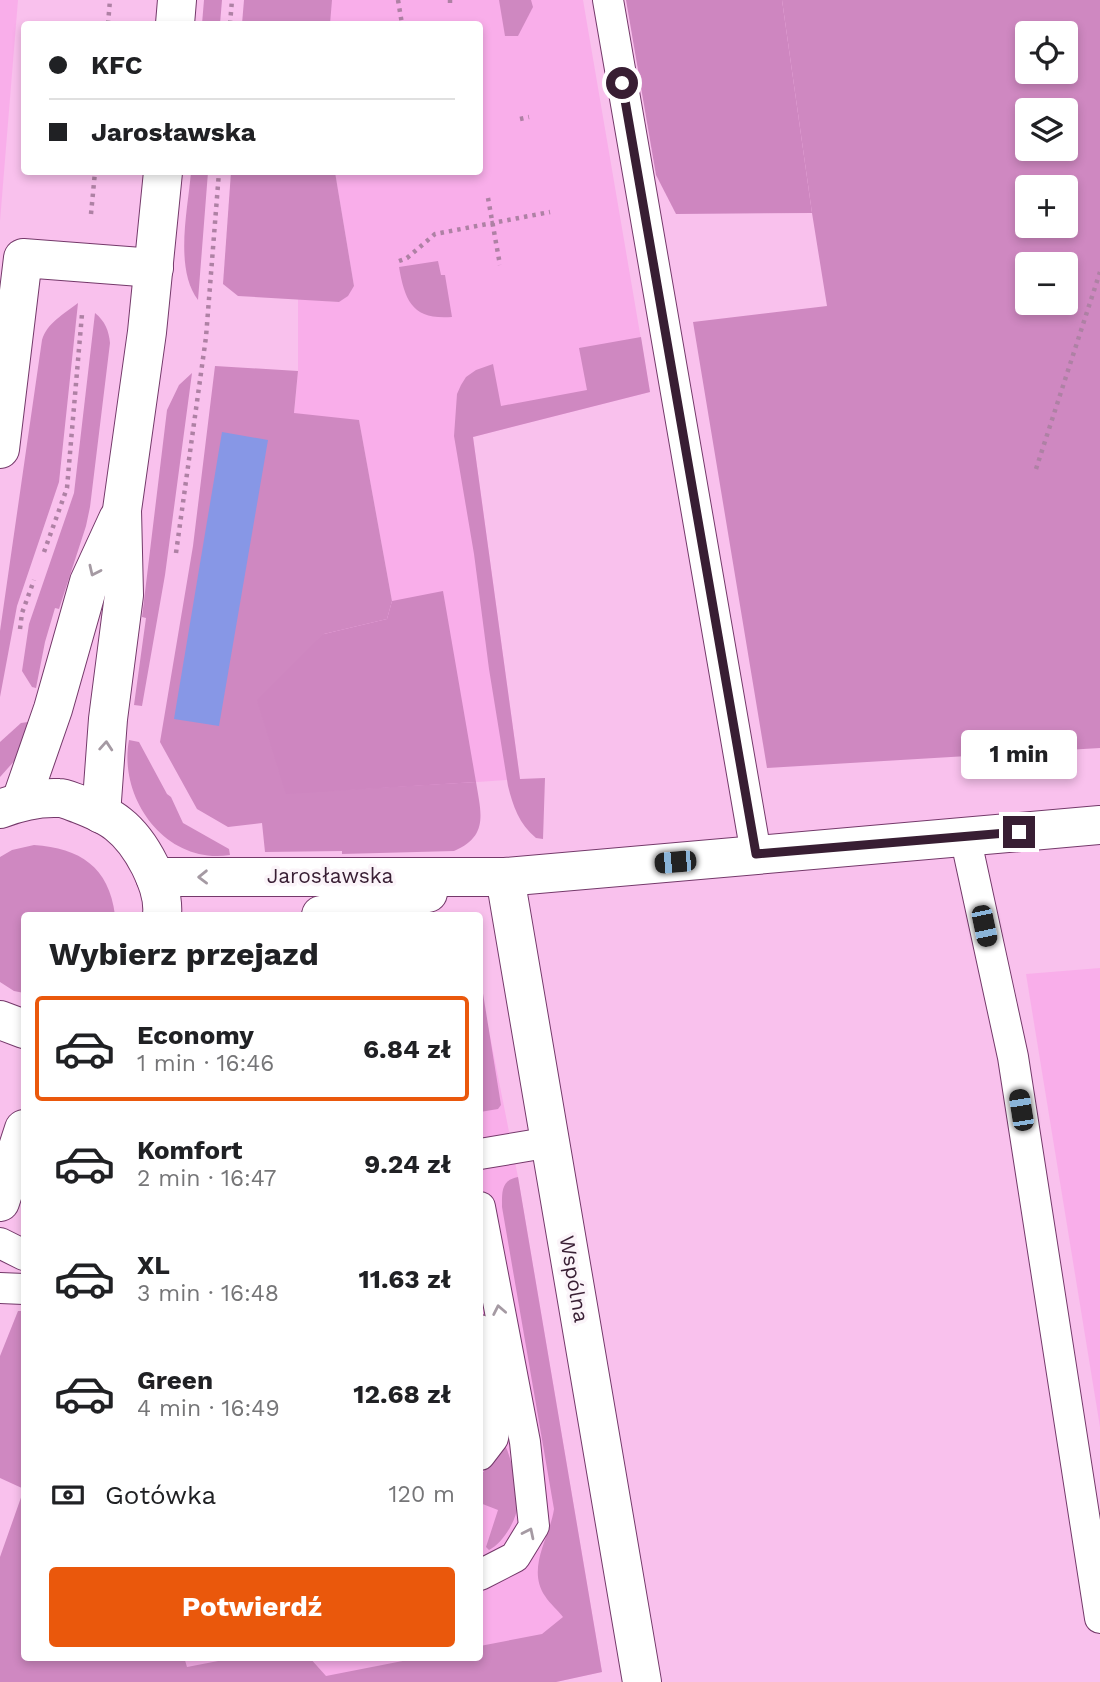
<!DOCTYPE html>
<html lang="pl">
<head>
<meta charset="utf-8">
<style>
	:root { --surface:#fff; --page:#f6f6f6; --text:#202124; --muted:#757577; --line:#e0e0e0; --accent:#ea580c }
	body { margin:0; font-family:"Work Sans",sans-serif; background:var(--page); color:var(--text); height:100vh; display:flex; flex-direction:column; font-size:26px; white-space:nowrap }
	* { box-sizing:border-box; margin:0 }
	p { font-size:23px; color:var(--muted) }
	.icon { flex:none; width:38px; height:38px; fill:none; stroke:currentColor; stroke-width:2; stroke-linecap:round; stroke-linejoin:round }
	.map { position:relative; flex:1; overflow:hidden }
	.panel { position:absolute; left:21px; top:912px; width:462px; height:749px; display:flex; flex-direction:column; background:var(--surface); border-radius:7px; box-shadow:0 4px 10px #0003 }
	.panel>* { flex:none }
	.hud { position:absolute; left:21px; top:21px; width:462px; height:154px; border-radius:7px; box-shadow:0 4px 10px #0003; display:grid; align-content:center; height:154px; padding:0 28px; background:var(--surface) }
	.buttons { position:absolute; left:1015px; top:21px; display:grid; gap:14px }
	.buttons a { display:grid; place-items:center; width:63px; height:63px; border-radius:7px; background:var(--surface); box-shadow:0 4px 10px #0003; font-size:35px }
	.end { position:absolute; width:32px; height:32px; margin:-16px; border:9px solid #381e33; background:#fff; box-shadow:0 0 0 4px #fff }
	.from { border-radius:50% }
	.bubble { position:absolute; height:49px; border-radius:7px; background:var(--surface); box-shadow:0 4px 10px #0003; font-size:23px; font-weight:700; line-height:49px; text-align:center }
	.car { position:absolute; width:21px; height:42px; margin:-21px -10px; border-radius:9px; box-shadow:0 0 5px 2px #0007; background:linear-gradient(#222 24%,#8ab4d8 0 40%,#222 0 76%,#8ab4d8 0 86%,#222 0) }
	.hud b { display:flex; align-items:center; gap:24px; height:66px; font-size:26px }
	.hud b+b { border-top:2px solid var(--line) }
	.hud i { width:18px; height:18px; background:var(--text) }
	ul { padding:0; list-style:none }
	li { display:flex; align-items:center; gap:21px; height:105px; margin:0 14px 10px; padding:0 14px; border:4px solid transparent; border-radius:7px }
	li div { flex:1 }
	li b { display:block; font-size:26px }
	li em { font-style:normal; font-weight:700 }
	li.active { border-color:var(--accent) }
	li>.icon { width:63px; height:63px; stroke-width:1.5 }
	h2 { padding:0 28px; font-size:32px; line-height:84px }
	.pay { display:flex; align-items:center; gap:18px; height:77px; padding:0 28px; font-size:26px }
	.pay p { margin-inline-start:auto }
	.cta { display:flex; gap:14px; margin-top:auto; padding:14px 28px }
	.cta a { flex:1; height:80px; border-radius:7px; background:var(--accent); color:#fff; font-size:28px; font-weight:700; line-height:80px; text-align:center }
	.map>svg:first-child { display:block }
	.built { fill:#f9aeea }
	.green { fill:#cf88c1; fill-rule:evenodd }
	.forest { fill:#ce86c0 }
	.water { fill:#8797e6 }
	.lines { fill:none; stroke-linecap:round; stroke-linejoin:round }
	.lane-casing { stroke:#74396a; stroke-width:32 }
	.street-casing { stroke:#74396a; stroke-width:40 }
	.secondary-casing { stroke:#74396a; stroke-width:40 }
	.path { stroke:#ae81a4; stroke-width:4.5; stroke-dasharray:3.5 5; stroke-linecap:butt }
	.lane { stroke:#fff; stroke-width:30 }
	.street { stroke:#fff; stroke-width:38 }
	.secondary { stroke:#fff; stroke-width:38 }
	.oneway { stroke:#a59aa3 }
	.route { stroke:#381e33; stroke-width:9 }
	.labels { text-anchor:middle; stroke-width:7; stroke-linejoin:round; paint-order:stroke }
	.street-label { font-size:21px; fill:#381e33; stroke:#fbf4f9 }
</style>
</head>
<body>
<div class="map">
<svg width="1100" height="1682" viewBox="0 0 1100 1682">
	<rect width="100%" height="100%" fill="#f9c1ed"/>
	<g class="built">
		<polygon points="0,0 18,0 0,221"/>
		<polygon points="328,0 583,0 650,392 473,437 520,779 288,795 257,700 324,634 387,619 392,601 359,421 294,414 298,371 298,299 339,302 354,286 335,172 480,172 480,24 330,24"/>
		<polygon points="1100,968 1100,1427 1026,974"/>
		<polygon points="488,1026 518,1177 602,1672 556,1682 118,1682 113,1657 480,1657 480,1027"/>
	</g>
	<g class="green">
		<polygon points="204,0 222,0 220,24 202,24"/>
		<polygon points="244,0 332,0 330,24 242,24"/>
		<polygon points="499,0 531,0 533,7 518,36 505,36"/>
		<path d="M782,0H1100V748L767,768L693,322L827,306L812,213ZM1027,33H1066V72H1027ZM1027,110H1066V149H1027ZM1027,187H1066V226H1027ZM1027,264H1066V303H1027Z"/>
		<path d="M191,172H208L198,300C174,268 188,209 191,172Z"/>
		<polygon points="231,172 335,172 354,286 348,296 339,302 238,296 223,284"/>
		<path d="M438,261L441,275H445L452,317C413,320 405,302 399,267Z"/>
		<path d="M78,303L59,482L17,606L0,697V631L42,340C47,323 64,314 78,303Z"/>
		<path d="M95,313C105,321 109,331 110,343L90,507L86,526L59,609L55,608L45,642L36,688L32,687L22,671L29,624L74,493Z"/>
		<path d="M641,337L650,392L473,437L520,779L545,778L543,839L536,838C519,824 513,806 508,786L489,669L474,554L454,436L457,394L461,385L466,377L476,370L493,364L501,406L587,390L579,348Z"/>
		<path d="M215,366L298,371L294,413L359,420L392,601L387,619L324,634L287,793L476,782C481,813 489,836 454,851L342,854V851L265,852L262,823L228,827L197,809L160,742L193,546Z"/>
		<polygon points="192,373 165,575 142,706 134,705 146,618 142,617 167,410 179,385"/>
		<polygon points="28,722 17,758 0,777 0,742 21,723"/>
		<path d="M129,740L139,742L167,794L171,797L183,823L229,849L230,855C166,865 118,799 129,740Z"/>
		<path d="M34,845C80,848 109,867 115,915H24V993L14,991L0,982V857L12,850Z"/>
		<polygon points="480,975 501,1105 498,1109 480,1112"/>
		<path d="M518,1177L602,1672L556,1682H0V1557L24,1489L0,1478V1356L18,1311H24V1657H184L187,1667L239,1657H309L326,1676L423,1657H480V1646L542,1634L563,1617C558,1610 550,1604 545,1596C526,1568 550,1537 554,1509L502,1207C502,1192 501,1180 518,1177Z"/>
		<path d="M505,1445C511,1457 519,1491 518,1505C516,1521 503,1543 489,1550L486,1547L498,1510L480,1503V1476Z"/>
	</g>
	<g class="forest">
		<polygon points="626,0 782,0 812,213 676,214 656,175"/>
		<polygon points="443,591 476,782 286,794 257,700 324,634 387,619 392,601"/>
	</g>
	<polygon class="water" points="222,432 268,440 219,726 174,719"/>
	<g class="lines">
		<defs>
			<g id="lane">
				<polyline points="608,0 756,854"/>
				<polyline points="965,836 1013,1057 1100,1618"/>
				<polyline points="480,1154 551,1142"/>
				<polyline points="480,1207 525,1442 534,1526 515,1557 480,1575"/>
				<polyline points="0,1243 24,1255"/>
				<polyline points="0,1288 24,1289"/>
				<polyline points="480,1330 496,1421 493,1438 480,1455"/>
			</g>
			<g id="street">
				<polyline points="0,449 23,258 154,268"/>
				<polyline points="505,877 642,1682"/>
			</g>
			<g id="secondary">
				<polyline points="175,24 177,0"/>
				<polyline points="21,801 53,709 89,582 118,519"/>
				<path d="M0,809C18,802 38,797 59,798C65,798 73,802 79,804C92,809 107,815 118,824C141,842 165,886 162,915"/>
				<polyline points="101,814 108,719 124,595 122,510 147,332 163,172"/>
				<polyline points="155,877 505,877 1100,825"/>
				<polyline points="321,915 428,893"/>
				<polyline points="0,1020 24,1029"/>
				<polyline points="0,1202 24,1129"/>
			</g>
		</defs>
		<use href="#lane" class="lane-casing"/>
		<use href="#street" class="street-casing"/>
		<use href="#secondary" class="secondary-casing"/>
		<g class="path">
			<polyline points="398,0 402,24"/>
			<polyline points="450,0 450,3"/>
			<polyline points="108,24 110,0"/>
			<polyline points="230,24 232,0"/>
			<polyline points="520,119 529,117"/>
			<polyline points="488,198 500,265"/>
			<polyline points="91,214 95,172"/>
			<polyline points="399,261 407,258 435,234 550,212"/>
			<polyline points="1036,469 1100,272"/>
			<polyline points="44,552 67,488 82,314"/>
			<polyline points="176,553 206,337 219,172"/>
			<polyline points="20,629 22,613 34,580"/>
		</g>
		<use href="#lane" class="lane"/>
		<use href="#street" class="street"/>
		<use href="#secondary" class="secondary"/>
	</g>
	<defs><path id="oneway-chevron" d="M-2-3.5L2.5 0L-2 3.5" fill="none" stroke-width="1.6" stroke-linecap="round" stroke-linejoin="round" transform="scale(1.75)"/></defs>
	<g class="oneway">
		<use href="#oneway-chevron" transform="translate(94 571) rotate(115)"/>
		<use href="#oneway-chevron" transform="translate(106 746) rotate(-86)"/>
		<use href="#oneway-chevron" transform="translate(203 877) rotate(179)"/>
		<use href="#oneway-chevron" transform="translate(499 1310) rotate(-101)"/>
		<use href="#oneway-chevron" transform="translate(529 1533) rotate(-64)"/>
	</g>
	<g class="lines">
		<polyline class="route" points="622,83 756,854 1019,832"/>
	</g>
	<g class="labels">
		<g class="street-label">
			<text x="330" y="883">Jarosławska</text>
			<text transform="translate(574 1279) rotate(80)" y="7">Wspólna</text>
		</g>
	</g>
</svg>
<div class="buttons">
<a><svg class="icon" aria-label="locate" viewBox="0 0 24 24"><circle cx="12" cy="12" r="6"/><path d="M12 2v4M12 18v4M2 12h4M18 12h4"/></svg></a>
<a><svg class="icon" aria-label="layers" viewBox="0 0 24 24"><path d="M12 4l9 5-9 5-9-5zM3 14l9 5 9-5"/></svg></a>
<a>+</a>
<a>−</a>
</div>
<i class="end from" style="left:622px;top:83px"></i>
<i class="end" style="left:1019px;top:832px"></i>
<div class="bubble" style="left:961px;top:730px;width:116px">1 min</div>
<i class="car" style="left:675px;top:862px;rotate:265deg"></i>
<i class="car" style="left:984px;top:926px;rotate:168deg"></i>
<i class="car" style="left:1021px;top:1110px;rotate:351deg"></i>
<div class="hud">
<b><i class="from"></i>KFC</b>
<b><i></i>Jarosławska</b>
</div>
<section class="panel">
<h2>Wybierz przejazd</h2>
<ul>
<li class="active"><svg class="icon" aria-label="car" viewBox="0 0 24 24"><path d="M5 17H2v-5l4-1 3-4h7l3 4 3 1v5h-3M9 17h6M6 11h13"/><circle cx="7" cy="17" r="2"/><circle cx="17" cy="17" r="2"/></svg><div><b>Economy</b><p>1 min · 16:46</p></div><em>6.84 zł</em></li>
<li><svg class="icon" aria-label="car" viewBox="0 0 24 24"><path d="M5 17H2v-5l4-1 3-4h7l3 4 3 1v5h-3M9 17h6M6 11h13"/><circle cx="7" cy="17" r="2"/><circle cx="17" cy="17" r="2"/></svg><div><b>Komfort</b><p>2 min · 16:47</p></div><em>9.24 zł</em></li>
<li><svg class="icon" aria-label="car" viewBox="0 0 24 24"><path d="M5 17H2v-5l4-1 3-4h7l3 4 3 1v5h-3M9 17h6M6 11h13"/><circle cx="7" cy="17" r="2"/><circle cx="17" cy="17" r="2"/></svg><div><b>XL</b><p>3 min · 16:48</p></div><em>11.63 zł</em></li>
<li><svg class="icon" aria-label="car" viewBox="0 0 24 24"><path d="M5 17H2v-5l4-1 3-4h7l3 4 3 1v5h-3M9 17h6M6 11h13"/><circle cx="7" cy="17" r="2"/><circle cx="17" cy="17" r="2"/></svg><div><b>Green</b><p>4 min · 16:49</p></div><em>12.68 zł</em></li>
</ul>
<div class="pay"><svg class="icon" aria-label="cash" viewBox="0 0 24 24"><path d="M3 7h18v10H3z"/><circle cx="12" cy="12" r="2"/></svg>Gotówka<p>120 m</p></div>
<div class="cta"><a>Potwierdź</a></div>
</section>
</div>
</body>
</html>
